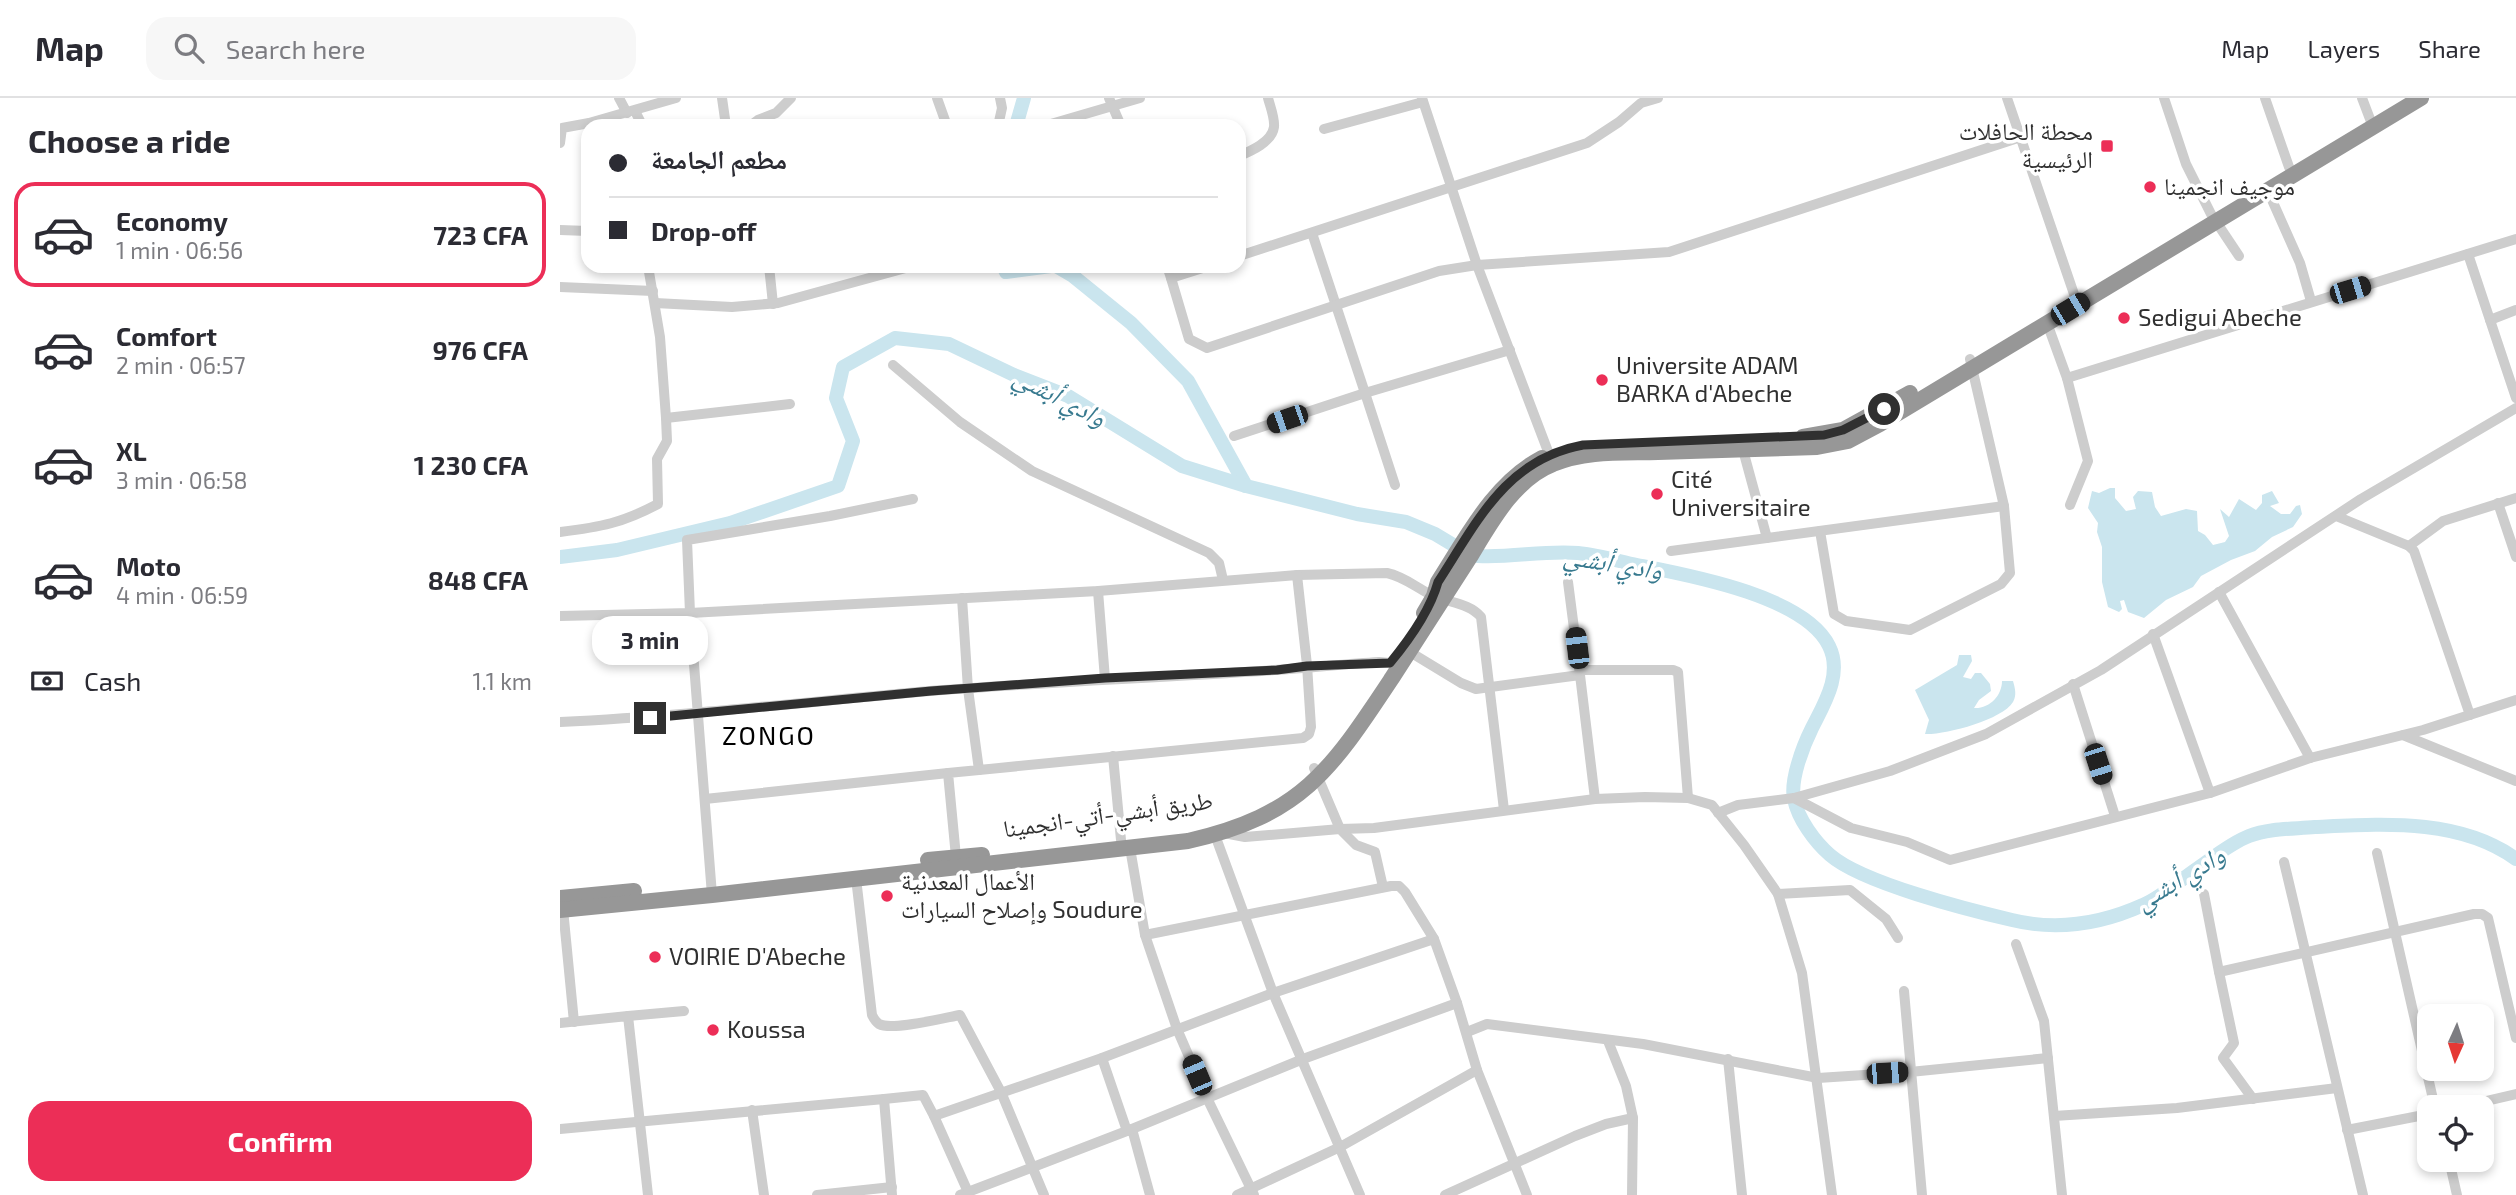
<!DOCTYPE html>
<html lang="en">
<head>
<meta charset="utf-8">
<style>
	:root { --surface:#fff; --page:#f7f7f7; --text:#2b2b33; --muted:#7c7c81; --line:#e1e1e2; --accent:#ec2e57 }
	body { margin:0; font-family:"Exo 2","Noto Naskh Arabic",sans-serif; background:var(--page); color:var(--text); height:100vh; display:flex; flex-direction:column; font-size:26px; white-space:nowrap }
	* { box-sizing:border-box; margin:0 }
	p { font-size:23px; color:var(--muted) }
	.icon { flex:none; width:38px; height:38px; fill:none; stroke:currentColor; stroke-width:2; stroke-linecap:round; stroke-linejoin:round }
	.map { position:relative; flex:1; overflow:hidden }
	.drawer { display:flex; flex-direction:column; background:var(--surface); width:560px }
	.drawer>* { flex:none }
	.hud { position:absolute; left:21px; top:21px; width:665px; height:154px; border-radius:21px; box-shadow:0 4px 10px #0003; display:grid; align-content:center; height:154px; padding:0 28px; background:var(--surface) }
	.needle { width:46px; rotate:183deg }
	.fabs { position:absolute; left:1857px; top:906px; display:grid; gap:14px }
	.fabs a { display:grid; place-items:center; width:77px; height:77px; border-radius:14px; background:var(--surface); box-shadow:0 4px 10px #0003; font-size:35px }
	.end { position:absolute; width:32px; height:32px; margin:-16px; border:9px solid #303030; background:#fff; box-shadow:0 0 0 4px #fff }
	.from { border-radius:50% }
	.bubble { position:absolute; height:49px; border-radius:21px; background:var(--surface); box-shadow:0 4px 10px #0003; font-size:23px; font-weight:700; line-height:49px; text-align:center }
	.car { position:absolute; width:21px; height:42px; margin:-21px -10px; border-radius:9px; box-shadow:0 0 5px 2px #0007; background:linear-gradient(#222 24%,#8ab4d8 0 40%,#222 0 76%,#8ab4d8 0 86%,#222 0) }
	.hud b { display:flex; align-items:center; gap:24px; height:66px; font-size:26px }
	.hud b+b { border-top:2px solid var(--line) }
	.hud i { width:18px; height:18px; background:var(--text) }
	ul { padding:0; list-style:none }
	li { display:flex; align-items:center; gap:21px; height:105px; margin:0 14px 10px; padding:0 14px; border:4px solid transparent; border-radius:21px }
	li div { flex:1 }
	li b { display:block; font-size:26px }
	li em { font-style:normal; font-weight:700 }
	li.active { border-color:var(--accent) }
	li>.icon { width:63px; height:63px; stroke-width:1.5 }
	h2 { padding:0 28px; font-size:32px; line-height:84px }
	.pay { display:flex; align-items:center; gap:18px; height:77px; padding:0 28px; font-size:26px }
	.pay p { margin-inline-start:auto }
	.cta { display:flex; gap:14px; margin-top:auto; padding:14px 28px }
	.cta a { flex:1; height:80px; border-radius:21px; background:var(--accent); color:#fff; font-size:28px; font-weight:700; line-height:80px; text-align:center }
	header { display:flex; align-items:center; gap:42px; box-sizing:border-box; height:98px; padding:0 35px; background:var(--surface); border-bottom:2px solid var(--line) }
	header strong { font-size:33px }
	nav { display:flex; gap:38px; margin-inline-start:auto; font-size:24px }
	.search { width:490px; height:63px; background:var(--page); display:flex; align-items:center; gap:18px; box-sizing:border-box; padding:0 24px; border-radius:21px; color:var(--muted); font-size:26px }
	main { display:flex; flex:1; min-height:0 }
	.map>svg:first-child { display:block }
	.water { fill:#cae5ee }
	.lines { fill:none; stroke-linecap:round; stroke-linejoin:round }
	.river { stroke:#cae5ee; stroke-width:14 }
	.minor { stroke:#cdcdcd; stroke-width:10 }
	.highway { stroke:#979797; stroke-width:16 }
	.route { stroke:#303030; stroke-width:9 }
	.poi-dot { fill:#ec2e57; stroke:#fff; stroke-width:2.5 }
	.labels { text-anchor:middle; stroke-width:7; stroke-linejoin:round; paint-order:stroke }
	.poi-label { font-size:24px; fill:#303030; stroke:#fff; text-anchor:start }
	.street-label { font-size:24px; fill:#303030; stroke:#fff }
	.water-label { font-size:26px; font-style:italic; fill:#387a8f; stroke:#fff }
	.neighbourhood-label { font-size:26px; letter-spacing:2px; fill:#000; stroke:#fff }
</style>
</head>
<body>
<header>
<strong>Map</strong>
<div class="search"><svg class="icon" aria-label="search" viewBox="0 0 24 24"><circle cx="10" cy="10" r="6"/><path d="M15 15l6 6"/></svg>Search here</div>
<nav><a>Map</a><a>Layers</a><a>Share</a></nav>
</header>
<main>
<section class="drawer">
<h2>Choose a ride</h2>
<ul>
<li class="active"><svg class="icon" aria-label="car" viewBox="0 0 24 24"><path d="M5 17H2v-5l4-1 3-4h7l3 4 3 1v5h-3M9 17h6M6 11h13"/><circle cx="7" cy="17" r="2"/><circle cx="17" cy="17" r="2"/></svg><div><b>Economy</b><p>1 min · 06:56</p></div><em>723 CFA</em></li>
<li><svg class="icon" aria-label="car" viewBox="0 0 24 24"><path d="M5 17H2v-5l4-1 3-4h7l3 4 3 1v5h-3M9 17h6M6 11h13"/><circle cx="7" cy="17" r="2"/><circle cx="17" cy="17" r="2"/></svg><div><b>Comfort</b><p>2 min · 06:57</p></div><em>976 CFA</em></li>
<li><svg class="icon" aria-label="car" viewBox="0 0 24 24"><path d="M5 17H2v-5l4-1 3-4h7l3 4 3 1v5h-3M9 17h6M6 11h13"/><circle cx="7" cy="17" r="2"/><circle cx="17" cy="17" r="2"/></svg><div><b>XL</b><p>3 min · 06:58</p></div><em>1 230 CFA</em></li>
<li><svg class="icon" aria-label="car" viewBox="0 0 24 24"><path d="M5 17H2v-5l4-1 3-4h7l3 4 3 1v5h-3M9 17h6M6 11h13"/><circle cx="7" cy="17" r="2"/><circle cx="17" cy="17" r="2"/></svg><div><b>Moto</b><p>4 min · 06:59</p></div><em>848 CFA</em></li>
</ul>
<div class="pay"><svg class="icon" aria-label="cash" viewBox="0 0 24 24"><path d="M3 7h18v10H3z"/><circle cx="12" cy="12" r="2"/></svg>Cash<p>1.1 km</p></div>
<div class="cta"><a>Confirm</a></div>
</section>
<div class="map">
<svg width="1956" height="1097" viewBox="0 0 1956 1097">
	<rect width="100%" height="100%" fill="#fff"/>
	<g class="water">
		<polygon points="1550,390 1555,390 1555,400 1566,413 1576,411 1573,399 1578,393 1592,394 1595,409 1601,418 1626,411 1637,413 1638,433 1645,437 1653,447 1665,444 1669,438 1660,411 1669,419 1679,401 1696,412 1702,405 1702,397 1712,393 1719,405 1710,408 1721,416 1730,416 1736,408 1740,407 1742,416 1733,429 1712,439 1695,453 1671,462 1641,478 1633,489 1606,502 1584,520 1568,514 1564,502 1560,503 1562,511 1559,514 1548,509 1542,484 1542,449 1537,434 1538,425 1528,410 1532,393 1539,395"/>
		<path d="M1399,557H1411L1412,563L1403,579L1411,581L1415,575H1421L1430,586L1431,593L1419,602L1414,610C1429,611 1442,598 1442,583H1453C1455,590 1457,597 1453,604C1442,622 1385,637 1365,636L1369,622L1355,592L1397,567Z"/>
	</g>
	<g class="lines">
		<g class="river">
			<polyline points="456,28 464,0"/>
			<polyline points="443,168 446,174 491,168"/>
			<polyline points="496,168 513,178 571,225 628,283 686,388"/>
			<path d="M0,459L57,452L170,425L278,388L293,343L276,300L283,269L335,240L389,246L454,277L508,298L622,368L686,388L797,416L846,424L875,436L905,454L918,458C951,460 985,452 1018,455C1038,457 1058,463 1077,467C1128,477 1245,498 1269,548C1283,576 1264,606 1252,630C1243,648 1230,682 1234,701C1238,721 1255,744 1270,757C1302,785 1409,812 1452,822C1497,833 1541,826 1583,807C1602,799 1620,782 1638,770C1654,759 1671,745 1689,738C1709,730 1734,731 1755,729C1823,726 1899,720 1956,761"/>
		</g>
		<g class="minor">
			<polyline points="59,0 67,15"/>
			<polyline points="162,0 166,28"/>
			<polyline points="377,0 387,28"/>
			<polyline points="549,0 561,28"/>
			<polyline points="862,0 917,167 989,356"/>
			<polyline points="1447,0 1515,199"/>
			<polyline points="1604,0 1626,66 1651,116 1679,158"/>
			<polyline points="1705,0 1729,69"/>
			<polyline points="1802,0 1813,29"/>
			<polyline points="75,13 81,25 87,28"/>
			<polyline points="190,28 198,22 216,15 231,0"/>
			<polyline points="438,28 442,10 440,0"/>
			<polyline points="484,28 580,0"/>
			<polyline points="764,31 863,4"/>
			<polyline points="0,45 2,30 29,25 116,0"/>
			<path d="M679,58C691,53 712,44 714,29C715,20 710,8 708,0"/>
			<polyline points="1708,93 1740,165 1751,203"/>
			<polyline points="0,132 28,133"/>
			<polyline points="752,135 805,295 950,252"/>
			<polyline points="1908,156 1956,300"/>
			<polyline points="679,158 1027,45 1059,24 1081,5 1098,0"/>
			<polyline points="209,168 213,206"/>
			<polyline points="607,168 611,180 649,168"/>
			<polyline points="611,180 629,241 647,250 879,173 917,167 1109,154 1461,39"/>
			<polyline points="0,189 93,193"/>
			<polyline points="95,205 172,209 218,205 353,168"/>
			<polyline points="1930,222 1956,212"/>
			<polyline points="1487,225 1507,280 1528,363 1510,407"/>
			<polyline points="333,267 400,324 472,373 649,455 659,465 663,482"/>
			<polyline points="1507,280 1956,141"/>
			<polyline points="106,320 230,306"/>
			<polyline points="674,338 805,295 835,387"/>
			<polyline points="1180,341 1207,440"/>
			<polyline points="1776,418 1849,448 1854,453 1910,617"/>
			<polyline points="1260,433 1274,516 1286,523 1350,532 1441,486 1450,475 1444,408"/>
			<path d="M0,434C41,429 62,425 98,406L97,361L107,343L106,320L100,239L88,168"/>
			<polyline points="1849,448 1883,423 1956,400"/>
			<polyline points="1111,453 1444,408 1410,261"/>
			<polyline points="1956,458 1938,405 1956,459"/>
			<path d="M737,477L827,475C846,479 859,492 876,499C892,505 910,506 921,519L944,712"/>
			<polyline points="1008,484 1020,577"/>
			<polyline points="538,493 545,581"/>
			<polyline points="1659,494 1750,660"/>
			<polyline points="0,518 130,515 127,442 270,418 353,401"/>
			<polyline points="1593,536 1650,695"/>
			<polyline points="845,551 901,585 916,591 1020,577 1035,701"/>
			<polyline points="1020,572 1113,572 1118,574 1128,700"/>
			<polyline points="1513,586 1555,718"/>
			<path d="M0,624C124,618 246,604 370,593C484,584 599,580 714,572C749,570 784,566 819,564L830,565L838,570"/>
			<polyline points="1843,637 1956,683"/>
			<polyline points="553,658 561,742"/>
			<polyline points="754,670 780,731 814,730 1035,701 1085,699 1128,700 1152,707 1184,747 1218,796 1242,875 1272,1097"/>
			<polyline points="1234,700 1291,730 1347,744 1390,762 1650,695 1750,660 1863,632 1956,602"/>
			<polyline points="145,701 388,675"/>
			<polyline points="1158,715 1178,707 1234,700 1330,673 1426,636 1541,572 1801,401 1956,310"/>
			<polyline points="664,735 685,739 780,731 796,747 815,754 823,789"/>
			<polyline points="655,737 713,895 800,1097"/>
			<polyline points="570,750 585,837 831,788 839,788 845,794 874,841"/>
			<polyline points="1817,755 1875,1010"/>
			<polyline points="396,759 388,675 419,672 408,591 402,500"/>
			<polyline points="1724,764 1803,1097"/>
			<path d="M296,780L312,917C314,921 316,924 319,926C332,933 384,920 400,917L441,994L484,1097"/>
			<polyline points="1218,796 1290,792 1326,821 1338,840"/>
			<polyline points="1644,796 1659,874"/>
			<polyline points="152,797 130,515 538,493 737,477 747,567 751,629 749,636 743,640 419,672"/>
			<polyline points="3,811 14,924"/>
			<polyline points="585,837 617,931 647,1000 694,1097"/>
			<polyline points="1456,846 1484,923 1502,1097"/>
			<polyline points="1344,893 1362,1097"/>
			<polyline points="68,918 124,913"/>
			<polyline points="0,925 68,918 88,1097"/>
			<polyline points="907,934 927,926 1083,946 1258,980 1350,974 1488,960"/>
			<polyline points="1048,943 1066,988 1073,1020 1072,1097"/>
			<polyline points="542,960 567,1033"/>
			<polyline points="1168,961 1182,1097"/>
			<polyline points="917,972 967,1097"/>
			<polyline points="324,1001 363,997 374,1018 542,960 713,895 874,841 897,905 917,972 780,1049 677,1097"/>
			<polyline points="1693,1001 1663,960 1674,945 1659,874 1914,816 1922,816 1928,820 1956,940"/>
			<polyline points="1896,1010 1956,996"/>
			<polyline points="192,1012 204,1097"/>
			<polyline points="374,1018 408,1094 400,1097"/>
			<polyline points="1494,1018 1617,1010 1777,990"/>
			<polyline points="0,1031 324,1001 332,1097"/>
			<polyline points="572,1031 590,1097"/>
			<polyline points="1787,1032 1869,1016"/>
			<polyline points="1889,1062 1897,1097"/>
			<polyline points="408,1094 572,1031 743,961 897,905"/>
			<polyline points="257,1097 332,1089"/>
			<polyline points="885,1097 1015,1038 1046,1026 1073,1020"/>
		</g>
		<g class="highway">
			<polyline points="1243,339 1283,332 1350,295"/>
			<path d="M864,515L874,498L878,484C907,439 933,386 982,360"/>
			<polyline points="368,762 422,757"/>
			<polyline points="0,800 74,793"/>
			<path d="M0,812L152,797L628,743C742,717 771,672 832,580C858,540 884,500 910,459C930,426 954,381 993,366C1026,352 1063,355 1098,354C1151,352 1204,351 1257,349L1288,343L1320,326L1861,0"/>
		</g>
	</g>
	<g class="lines">
		<path class="route" d="M90,620L371,593L545,580L717,572L747,568L830,565C849,542 870,513 878,484C917,424 946,361 1023,347L1264,337L1283,332L1324,311"/>
	</g>
	<g class="poi-dot">
		<rect x="1540" y="41" width="14" height="14" rx="3.5"/>
		<circle cx="1590" cy="89" r="7"/>
		<circle cx="1564" cy="220" r="7"/>
		<circle cx="1042" cy="282" r="7"/>
		<circle cx="1097" cy="396" r="7"/>
		<circle cx="327" cy="798" r="7"/>
		<circle cx="95" cy="859" r="7"/>
		<circle cx="153" cy="932" r="7"/>
	</g>
	<g class="labels">
		<g class="poi-label">
			<text x="1533" y="42" text-anchor="end">محطة الحافلات<tspan x="1533" dy="28">الرئيسية</tspan></text>
			<text x="1604" y="97">موجيف انجمينا</text>
			<text x="1578" y="228">Sedigui Abeche</text>
			<text x="1056" y="276">Universite ADAM<tspan x="1056" dy="28">BARKA d'Abeche</tspan></text>
			<text x="1111" y="390">Cité<tspan x="1111" dy="28">Universitaire</tspan></text>
			<text x="341" y="792">الأعمال المعدنية<tspan x="341" dy="28">وإصلاح السيارات Soudure</tspan></text>
			<text x="109" y="867">VOIRIE D'Abeche</text>
			<text x="167" y="940">Koussa</text>
		</g>
		<g class="street-label">
			<text transform="translate(548 717) rotate(-8)" y="8">طريق أبشي-أتي-انجمينا</text>
		</g>
		<g class="water-label">
			<text transform="translate(500 299) rotate(27)" y="9">وادي أبشي</text>
			<text transform="translate(1053 465) rotate(9)" y="9">وادي أبشي</text>
			<text transform="translate(1620 780) rotate(-31)" y="9">وادي أبشي</text>
		</g>
		<g class="neighbourhood-label">
			<text x="209" y="647">ZONGO</text>
		</g>
	</g>
</svg>
<div class="fabs">
<a><svg class="needle" viewBox="-14 -14 28 28"><path d="M0-13l5 13h-10z" fill="#e53935"/><path d="M0 13l5-13h-10z" fill="#7c7c81"/></svg></a>
<a><svg class="icon" aria-label="locate" viewBox="0 0 24 24"><circle cx="12" cy="12" r="6"/><path d="M12 2v4M12 18v4M2 12h4M18 12h4"/></svg></a>
</div>
<i class="end from" style="left:1324px;top:311px"></i>
<i class="end" style="left:90px;top:620px"></i>
<div class="bubble" style="left:32px;top:518px;width:116px">3 min</div>
<i class="car" style="left:1790px;top:192px;rotate:73deg"></i>
<i class="car" style="left:1510px;top:211px;rotate:59deg"></i>
<i class="car" style="left:727px;top:321px;rotate:251deg"></i>
<i class="car" style="left:1017px;top:550px;rotate:353deg"></i>
<i class="car" style="left:1538px;top:666px;rotate:162deg"></i>
<i class="car" style="left:1327px;top:975px;rotate:86deg"></i>
<i class="car" style="left:637px;top:977px;rotate:337deg"></i>
<div class="hud">
<b><i class="from"></i>مطعم الجامعة</b>
<b><i></i>Drop-off</b>
</div>
</div>
</main>
</body>
</html>
